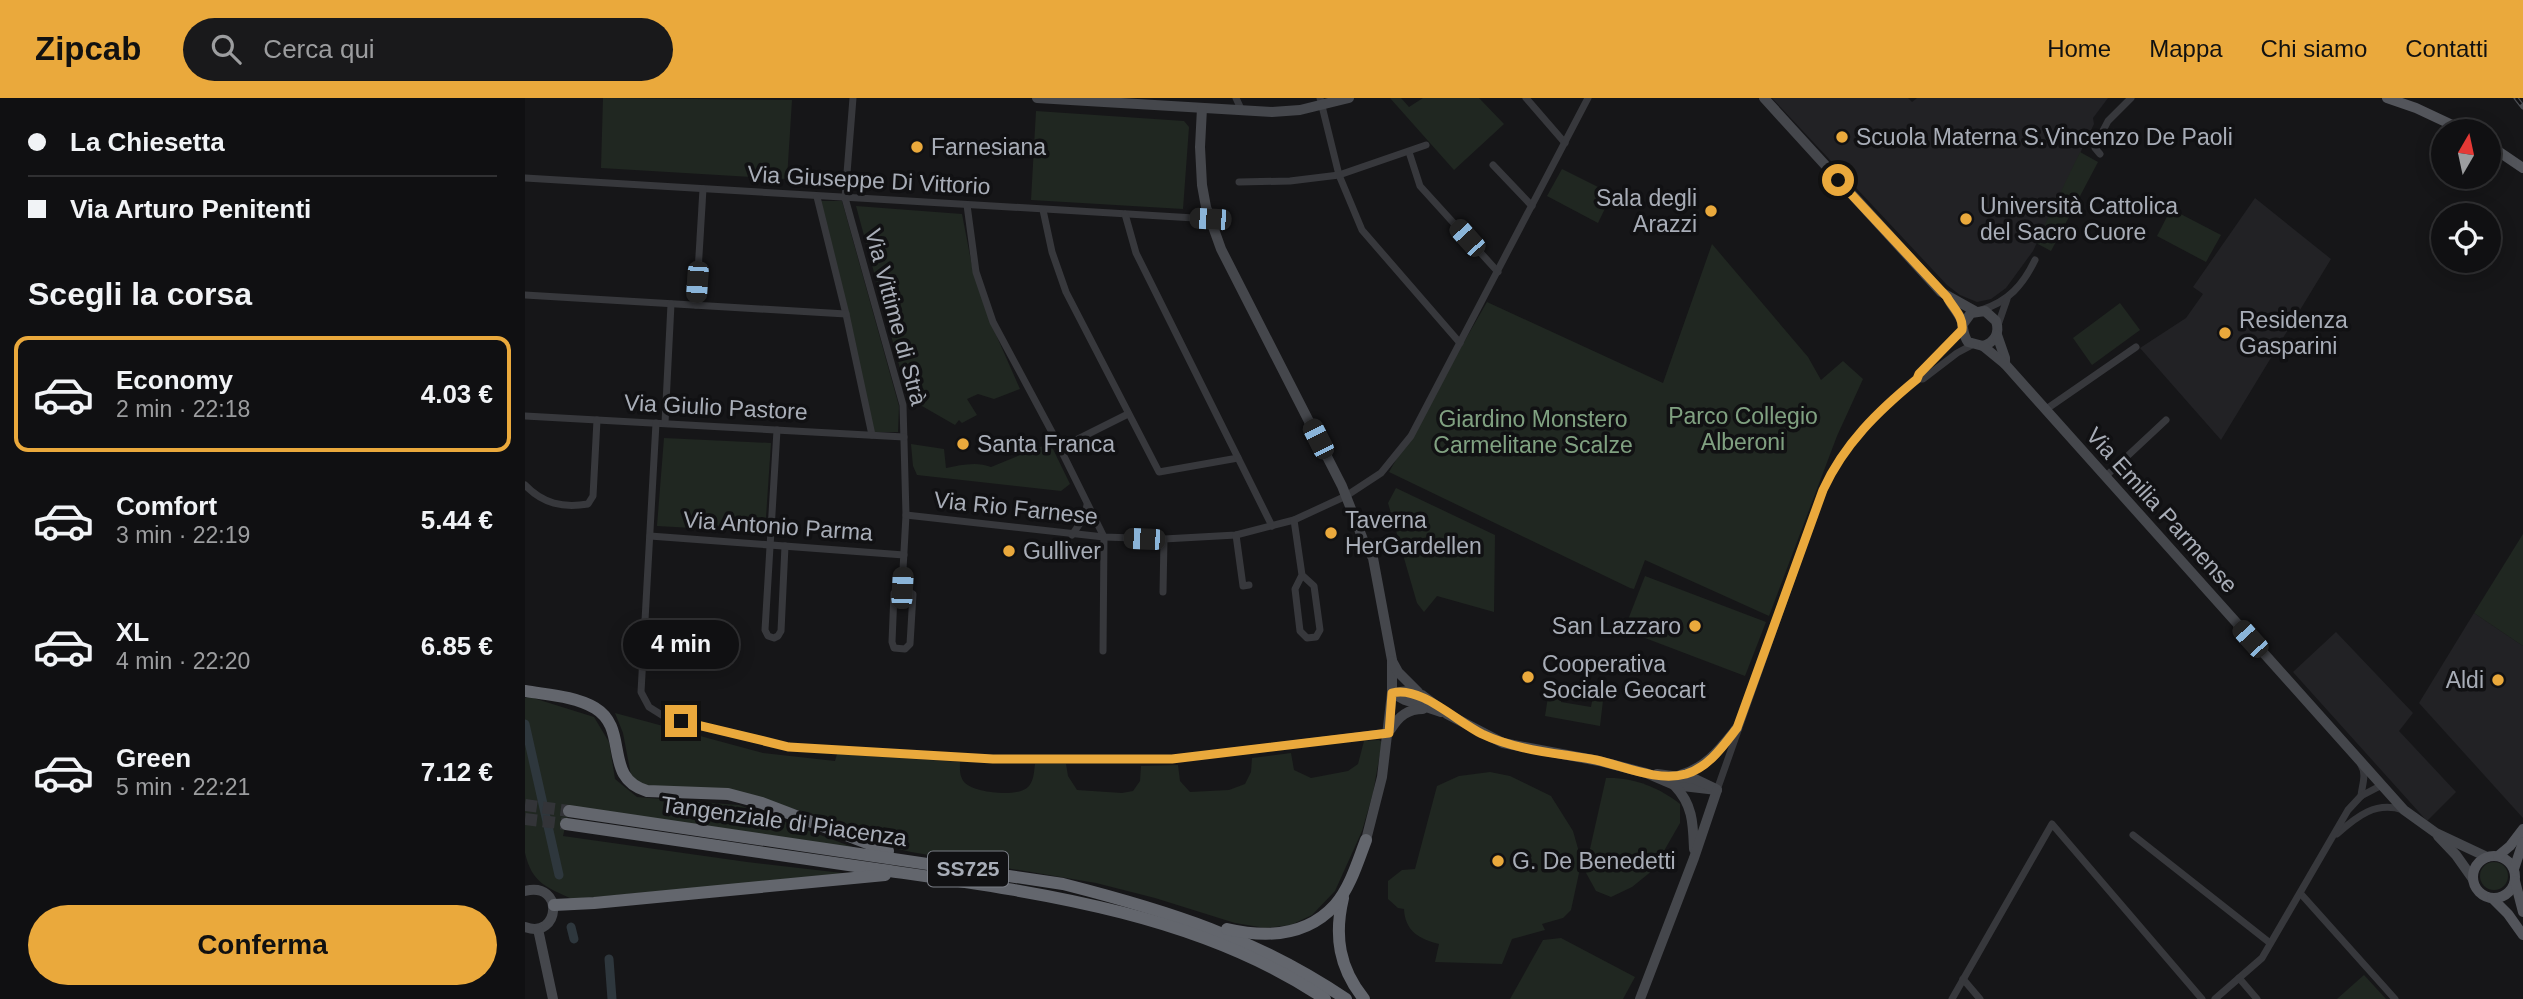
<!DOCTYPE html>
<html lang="it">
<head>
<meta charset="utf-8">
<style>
	:root { --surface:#101012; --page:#19191b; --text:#f1f3f6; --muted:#9c9d9f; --line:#303032; --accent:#eaa93c }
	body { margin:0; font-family:Helvetica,sans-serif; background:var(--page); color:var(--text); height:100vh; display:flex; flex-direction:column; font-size:26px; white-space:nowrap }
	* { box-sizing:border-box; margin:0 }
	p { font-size:23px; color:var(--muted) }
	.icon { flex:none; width:38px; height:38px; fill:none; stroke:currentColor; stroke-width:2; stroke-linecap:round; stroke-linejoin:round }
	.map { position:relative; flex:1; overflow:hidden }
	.details { display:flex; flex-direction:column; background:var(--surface); width:525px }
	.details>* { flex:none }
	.top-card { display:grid; align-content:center; height:154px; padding:0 28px; background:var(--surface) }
	.needle { width:46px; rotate:9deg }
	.fabs { position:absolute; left:1906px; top:21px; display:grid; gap:14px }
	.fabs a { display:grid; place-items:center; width:70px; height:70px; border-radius:50%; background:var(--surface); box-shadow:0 4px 18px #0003,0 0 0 2px var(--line); font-size:35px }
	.end { position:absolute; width:32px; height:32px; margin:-16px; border:9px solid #eaa93c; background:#111; box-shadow:0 0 0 4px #111 }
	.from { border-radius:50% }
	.bubble { position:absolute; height:49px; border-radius:24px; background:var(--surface); box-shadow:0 4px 18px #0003,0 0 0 2px var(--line); font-size:23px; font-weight:600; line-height:49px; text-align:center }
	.car { position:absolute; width:21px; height:42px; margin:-21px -10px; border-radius:9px; box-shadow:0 0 5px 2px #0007; background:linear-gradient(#222 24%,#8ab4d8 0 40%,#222 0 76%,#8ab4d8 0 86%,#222 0) }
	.top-card b { display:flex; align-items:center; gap:24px; height:66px; font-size:26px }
	.top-card b+b { border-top:2px solid var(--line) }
	.top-card i { width:18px; height:18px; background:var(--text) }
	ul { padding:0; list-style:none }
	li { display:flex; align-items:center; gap:21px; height:116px; margin:0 14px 10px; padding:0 14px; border:4px solid transparent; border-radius:14px }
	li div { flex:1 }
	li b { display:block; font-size:26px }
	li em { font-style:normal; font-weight:600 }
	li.selected { border-color:var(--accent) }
	li>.icon { width:63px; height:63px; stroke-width:1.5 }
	h2 { padding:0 28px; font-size:32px; line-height:84px }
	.button { display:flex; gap:14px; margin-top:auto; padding:14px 28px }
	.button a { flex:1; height:80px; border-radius:42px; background:var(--accent); color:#111; font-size:28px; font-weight:600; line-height:80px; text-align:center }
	header { display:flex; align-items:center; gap:42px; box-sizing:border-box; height:98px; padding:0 35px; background:var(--accent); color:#111 }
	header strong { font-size:33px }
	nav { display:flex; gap:38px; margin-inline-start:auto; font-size:24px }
	.search { width:490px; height:63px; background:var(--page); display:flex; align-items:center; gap:18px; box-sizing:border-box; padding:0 24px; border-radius:38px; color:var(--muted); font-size:26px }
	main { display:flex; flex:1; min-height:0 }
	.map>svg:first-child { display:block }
	.built { fill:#222225 }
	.green { fill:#202721 }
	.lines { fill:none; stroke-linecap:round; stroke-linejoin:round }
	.canal { stroke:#2e373d; stroke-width:9 }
	.highway-tunnel { stroke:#333438; stroke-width:12; stroke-dasharray:12 6; stroke-linecap:butt }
	.street { stroke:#37383c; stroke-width:7 }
	.secondary { stroke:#45474c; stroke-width:10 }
	.primary { stroke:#53555b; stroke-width:10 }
	.highway { stroke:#63666d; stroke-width:12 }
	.rail-casing { stroke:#4c4e53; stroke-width:5 }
	.rail { stroke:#111113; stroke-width:2.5; stroke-dasharray:8; stroke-linecap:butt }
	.route { stroke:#eaa93c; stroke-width:9 }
	.poi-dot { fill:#eaa93c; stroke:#111113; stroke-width:2.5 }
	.labels { text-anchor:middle; stroke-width:7; stroke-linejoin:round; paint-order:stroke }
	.shield { fill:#111113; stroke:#7b7e86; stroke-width:2 }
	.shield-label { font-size:21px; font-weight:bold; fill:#a8adb7 }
	.poi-label { font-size:23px; fill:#a8adb7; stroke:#111113; text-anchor:start }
	.street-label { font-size:23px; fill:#a8adb7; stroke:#111113 }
	.park-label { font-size:23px; fill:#80a181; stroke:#111113 }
</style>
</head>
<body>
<header>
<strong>Zipcab</strong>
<div class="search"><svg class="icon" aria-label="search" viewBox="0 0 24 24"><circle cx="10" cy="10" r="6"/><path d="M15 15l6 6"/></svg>Cerca qui</div>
<nav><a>Home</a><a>Mappa</a><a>Chi siamo</a><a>Contatti</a></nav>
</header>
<main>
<section class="details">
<div class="top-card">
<b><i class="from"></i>La Chiesetta</b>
<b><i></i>Via Arturo Penitenti</b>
</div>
<h2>Scegli la corsa</h2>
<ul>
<li class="selected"><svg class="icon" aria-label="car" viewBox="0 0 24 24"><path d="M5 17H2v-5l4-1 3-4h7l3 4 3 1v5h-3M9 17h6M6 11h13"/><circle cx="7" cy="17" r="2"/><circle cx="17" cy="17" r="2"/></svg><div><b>Economy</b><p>2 min · 22:18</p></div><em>4.03 €</em></li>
<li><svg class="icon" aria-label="car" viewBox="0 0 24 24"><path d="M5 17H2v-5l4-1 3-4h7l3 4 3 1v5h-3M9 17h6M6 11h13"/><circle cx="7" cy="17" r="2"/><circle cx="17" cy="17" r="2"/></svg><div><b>Comfort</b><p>3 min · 22:19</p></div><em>5.44 €</em></li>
<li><svg class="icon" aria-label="car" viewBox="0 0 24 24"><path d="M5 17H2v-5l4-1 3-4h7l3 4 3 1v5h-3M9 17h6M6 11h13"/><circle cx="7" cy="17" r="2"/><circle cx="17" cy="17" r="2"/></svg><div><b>XL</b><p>4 min · 22:20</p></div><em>6.85 €</em></li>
<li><svg class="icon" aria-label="car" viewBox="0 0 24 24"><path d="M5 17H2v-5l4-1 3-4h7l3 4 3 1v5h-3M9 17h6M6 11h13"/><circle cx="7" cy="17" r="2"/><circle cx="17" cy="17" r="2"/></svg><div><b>Green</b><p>5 min · 22:21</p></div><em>7.12 €</em></li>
</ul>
<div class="button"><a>Conferma</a></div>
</section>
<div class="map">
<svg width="1998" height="901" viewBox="0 0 1998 901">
	<rect width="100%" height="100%" fill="#161618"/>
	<g class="built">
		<polygon points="1247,0 1383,0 1387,4 1392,0 1583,0 1568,20 1569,26 1508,153 1481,190 1466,201 1452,204 1435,197 1422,187"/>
		<polygon points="1730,100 1806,161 1696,342 1615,250 1661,220 1678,196 1668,189"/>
		<polygon points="1949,515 1998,548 1998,720 1894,605"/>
		<polygon points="1811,534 1888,615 1874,633 1931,694 1902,723 1768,574"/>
	</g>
	<g class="green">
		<polygon points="78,0 267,2 262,81 76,70"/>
		<polygon points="865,0 876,0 884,9 898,0 954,0 979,26 929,72"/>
		<polygon points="511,13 659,23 664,29 658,111 506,102"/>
		<polygon points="1555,54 1573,64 1526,153 1511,145"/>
		<polygon points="1037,71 1087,96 1073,125 1022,98"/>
		<polygon points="296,103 317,103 374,308 373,334 349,334"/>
		<polygon points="331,108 437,116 448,173 465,223 495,291 469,301 453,296 442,301 452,317 437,325 434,322 430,327 383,300"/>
		<polygon points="1646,111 1696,137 1681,164 1632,138"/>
		<polygon points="1187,146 1283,259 1296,282 1318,263 1338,281 1312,338 1244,518 1120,462 1109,491 1105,490 864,374 962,204 1138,285"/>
		<polygon points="1595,205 1615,232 1567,267 1548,240"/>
		<polygon points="139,340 246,345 240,434 132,428"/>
		<path d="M525,345L545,386L536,393L392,377L388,368L386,346L419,351L421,370C435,367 452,363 466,369Z"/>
		<polygon points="871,390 970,437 969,514 912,498 899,514 892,505 863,405"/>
		<polygon points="1998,436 1998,548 1949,515"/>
		<polygon points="1120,478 1241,524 1220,578 1099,532"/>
		<polygon points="1025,586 1038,588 1036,604 1066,609 1069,593 1079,594 1075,628 1020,618"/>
		<path d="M5,599L69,619L84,644L90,681L112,699L214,707L333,751L45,709L38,738L222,764L326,776L47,801C21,789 7,785 0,755V600Z"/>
		<path d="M90,615L238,655L310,663L312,656L435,664C435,672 434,678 440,685C450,695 495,700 504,688C509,682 509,673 510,666H541L543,678L552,692L597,695L608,693L615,683L616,668L653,667L655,683L665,694L704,692L720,686L726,674L727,660L766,655L769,672L786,680L823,673L833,666L839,643L854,642L857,644L848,695L837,733L810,793L787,817L766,827L740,830L710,825L630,800L571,785L386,754L331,741L286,715L204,696L108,688L98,635Z"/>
		<path d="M965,674L985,678L1026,698L1048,733L1054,754V775L1046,812L1038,820L1017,826L1020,832L987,841L977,866L910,864L914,846C894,841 880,833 879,811L873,810L863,801V783L877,772L890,771L912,688L934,678Z"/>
		<path d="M1081,680C1107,679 1134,689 1155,706V725L1128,772L1107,789L1086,799L1071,793L1060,773Z"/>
		<circle cx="1969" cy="778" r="14"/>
		<polygon points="1036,840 1110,879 1098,901 985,901 1018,842"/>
		<polygon points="1839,877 1861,901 1812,901"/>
	</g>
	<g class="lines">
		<g class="canal">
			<polyline points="0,626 34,777"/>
			<polyline points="46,829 49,841"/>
			<polyline points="84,861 87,901"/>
		</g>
		<g class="highway-tunnel">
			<polyline points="0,707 44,713"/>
			<polyline points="0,721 41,726"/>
		</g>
		<g class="street">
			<polyline points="328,0 320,100 378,307 381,417 377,490 369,495 367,544 369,550 380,551 385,546 388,496 377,490"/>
			<polyline points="711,0 717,13"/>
			<polyline points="795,0 814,77 837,132 935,245"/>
			<polyline points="1001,0 1040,45"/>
			<polyline points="884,54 895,88 973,174"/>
			<polyline points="1575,56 1570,50 1571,46 1583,23 1606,0"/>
			<polyline points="968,67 1007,108"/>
			<polyline points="0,80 686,121"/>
			<polyline points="714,84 765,83 814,77 901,47"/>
			<polyline points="292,99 321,216 347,337"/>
			<polyline points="442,107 451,174 468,224 528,336 579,439 578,553"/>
			<polyline points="518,112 527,154 541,194 634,374 713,360"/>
			<polyline points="600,116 611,155 747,428"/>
			<polyline points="0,197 321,216"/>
			<polyline points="171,207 178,91"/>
			<path d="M1456,212C1483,204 1498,187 1510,162"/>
			<polyline points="1473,227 1482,201"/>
			<polyline points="1392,281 1398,281 1432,255 1447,247"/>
			<polyline points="1520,312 1611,249"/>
			<polyline points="0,318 379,339"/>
			<polyline points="131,325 116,594 124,609 140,619 264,649 468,661 647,661 864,634"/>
			<polyline points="140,325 146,206"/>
			<polyline points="252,332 240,532 243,538 249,540 253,538 256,533 260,448"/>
			<polyline points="535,350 603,316"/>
			<polyline points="1580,379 1641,322"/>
			<path d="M0,387C18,406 38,410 63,406L68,398L72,322"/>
			<polyline points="381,417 579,439 639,441 711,437 769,422 821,398 856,375 886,338 1063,0"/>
			<polyline points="769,422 777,477 770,491 775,533 782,540 791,539 795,532 789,488 777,477"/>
			<polyline points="547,437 560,418 562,407"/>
			<polyline points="711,437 718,488 724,487"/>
			<polyline points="125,438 379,457"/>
			<polyline points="638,494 639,441"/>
			<path d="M1192,692L1292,409C1312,353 1347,318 1392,281L1394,276L1437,232"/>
			<path d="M1836,698C1837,687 1842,676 1836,667"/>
			<path d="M1812,736C1832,718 1851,703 1878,712"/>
			<polyline points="1608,737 1745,845"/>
			<polyline points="1776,796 1870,901"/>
			<polyline points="1714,880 1732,901"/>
			<polyline points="1438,881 1455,901"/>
			<polyline points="1427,901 1527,726 1677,901"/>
			<polyline points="1690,901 1737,860 1823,712 1836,698 1857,687"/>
		</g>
		<g class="secondary">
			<polyline points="512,0 747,14 775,12 824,0"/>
			<polyline points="1239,0 1416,194 1450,213"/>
			<polyline points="677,10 675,49 677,87 681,109 696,151 817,388 839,444 848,460 867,562 867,595 857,679 841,742"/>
			<path d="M1423,200C1426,207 1432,213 1436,221C1439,229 1437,236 1443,244L1458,248C1470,244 1475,235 1471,223L1460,213L1446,215L1438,226"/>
			<polyline points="1472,237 1480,260 1480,266"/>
			<polyline points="1458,248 1480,266 1879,712 1911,735 1962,759"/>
			<polyline points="867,563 873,574 893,594"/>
			<polyline points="867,595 883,593 897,597 922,616 978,645 1074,663 1121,675 1149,687 1192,692"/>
			<polyline points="867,595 880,602 916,614"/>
			<path d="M866,631C874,618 883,611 898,611"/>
			<polyline points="1132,676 1170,681 1191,691"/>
			<path d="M1155,677C1181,670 1195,651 1212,630"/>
			<path d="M1150,688C1168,707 1168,726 1169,751"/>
			<polyline points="1913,738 1931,757 1948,781"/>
			<path d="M0,793C40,783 35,842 0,829"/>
			<polyline points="13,831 28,901"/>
			<polyline points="1115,901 1169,760 1192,692"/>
		</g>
		<g class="primary">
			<polyline points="1862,0 1891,10 1940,33"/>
			<polyline points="1964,47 1998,70"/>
			<circle cx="1969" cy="779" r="21"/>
			<polyline points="1973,758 1985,748 1998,731"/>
			<polyline points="1989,771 1998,744"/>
			<polyline points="1990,783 1998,814"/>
			<polyline points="1967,800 1983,816 1998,837"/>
		</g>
		<g class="highway">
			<path d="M0,593C23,597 49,598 70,610C105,631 77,680 122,693L203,696L237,705L363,753"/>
			<path d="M44,713L538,786C644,813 730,840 821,901"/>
			<path d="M41,726C144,741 248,756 351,771C502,793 671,813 800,901"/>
			<path d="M818,800C809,838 814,870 839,901"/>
			<polyline points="29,807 69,805 360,777"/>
			<path d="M702,831C741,840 781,839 810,807C825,790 833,763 841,742"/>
		</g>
		<defs>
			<polyline id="rail" points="1991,0 1998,9"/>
		</defs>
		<use href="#rail" class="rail-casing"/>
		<use href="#rail" class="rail"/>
	</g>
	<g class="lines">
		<path class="route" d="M156,623L264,649L468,661H647L864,635L867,595C895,587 931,623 957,636C993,653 1033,655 1071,662C1099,668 1132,684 1161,676C1184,669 1198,648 1212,630L1298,392C1319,346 1353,313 1392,281L1394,276L1437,232C1439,219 1428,210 1422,199L1313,82"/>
	</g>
	<g class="poi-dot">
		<circle cx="1317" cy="39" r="7"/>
		<circle cx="392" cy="49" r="7"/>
		<circle cx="1186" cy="113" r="7"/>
		<circle cx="1441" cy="121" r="7"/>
		<circle cx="1700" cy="235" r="7"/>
		<circle cx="438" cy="346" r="7"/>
		<circle cx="806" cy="435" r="7"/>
		<circle cx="484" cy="453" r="7"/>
		<circle cx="1170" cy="528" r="7"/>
		<circle cx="1003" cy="579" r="7"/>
		<circle cx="1973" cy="582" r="7"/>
		<circle cx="973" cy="763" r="7"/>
	</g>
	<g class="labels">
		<rect class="shield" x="403" y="753.5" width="80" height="35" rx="5"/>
		<g class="shield-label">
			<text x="443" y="778">SS725</text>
		</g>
		<g class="poi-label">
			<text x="1331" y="47">Scuola Materna S.Vincenzo De Paoli</text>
			<text x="406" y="57">Farnesiana</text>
			<text x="1172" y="108" text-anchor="end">Sala degli<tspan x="1172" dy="26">Arazzi</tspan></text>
			<text x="1455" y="116">Università Cattolica<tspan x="1455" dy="26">del Sacro Cuore</tspan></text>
			<text x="1714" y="230">Residenza<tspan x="1714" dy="26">Gasparini</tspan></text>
			<text x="452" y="354">Santa Franca</text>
			<text x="820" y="430">Taverna<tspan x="820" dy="26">HerGardellen</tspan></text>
			<text x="498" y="461">Gulliver</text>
			<text x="1156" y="536" text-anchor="end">San Lazzaro</text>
			<text x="1017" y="574">Cooperativa<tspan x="1017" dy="26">Sociale Geocart</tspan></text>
			<text x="1959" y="590" text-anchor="end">Aldi</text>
			<text x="987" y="771">G. De Benedetti</text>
		</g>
		<g class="street-label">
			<text transform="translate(344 82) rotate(3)" y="8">Via Giuseppe Di Vittorio</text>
			<text transform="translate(371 219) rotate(75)" y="8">Via Vittime di Strà</text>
			<text transform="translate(191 309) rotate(3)" y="8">Via Giulio Pastore</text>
			<text transform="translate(491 410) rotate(6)" y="8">Via Rio Farnese</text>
			<text transform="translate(1637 412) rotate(48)" y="8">Via Emilia Parmense</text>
			<text transform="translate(253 428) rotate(4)" y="8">Via Antonio Parma</text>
			<text transform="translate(259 723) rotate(8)" y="8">Tangenziale di Piacenza</text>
		</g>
		<g class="park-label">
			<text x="1218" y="326">Parco Collegio<tspan x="1218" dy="26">Alberoni</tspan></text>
			<text x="1008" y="329">Giardino Monstero<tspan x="1008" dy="26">Carmelitane Scalze</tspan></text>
		</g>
	</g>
</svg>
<div class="fabs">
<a><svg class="needle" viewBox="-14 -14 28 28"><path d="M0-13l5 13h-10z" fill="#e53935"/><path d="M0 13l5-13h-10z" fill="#9c9d9f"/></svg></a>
<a><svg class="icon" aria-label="locate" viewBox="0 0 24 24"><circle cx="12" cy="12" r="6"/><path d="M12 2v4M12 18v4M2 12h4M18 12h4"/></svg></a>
</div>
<i class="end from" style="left:1313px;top:82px"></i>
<i class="end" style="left:156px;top:623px"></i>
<div class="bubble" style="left:98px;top:522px;width:116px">4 min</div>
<i class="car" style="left:685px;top:121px;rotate:273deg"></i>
<i class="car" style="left:942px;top:140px;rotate:318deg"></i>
<i class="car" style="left:172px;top:184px;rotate:184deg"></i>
<i class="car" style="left:793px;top:341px;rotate:333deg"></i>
<i class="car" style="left:619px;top:441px;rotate:272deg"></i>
<i class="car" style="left:377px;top:490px;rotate:3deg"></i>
<i class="car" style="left:1725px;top:541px;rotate:318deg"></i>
</div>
</main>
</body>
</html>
